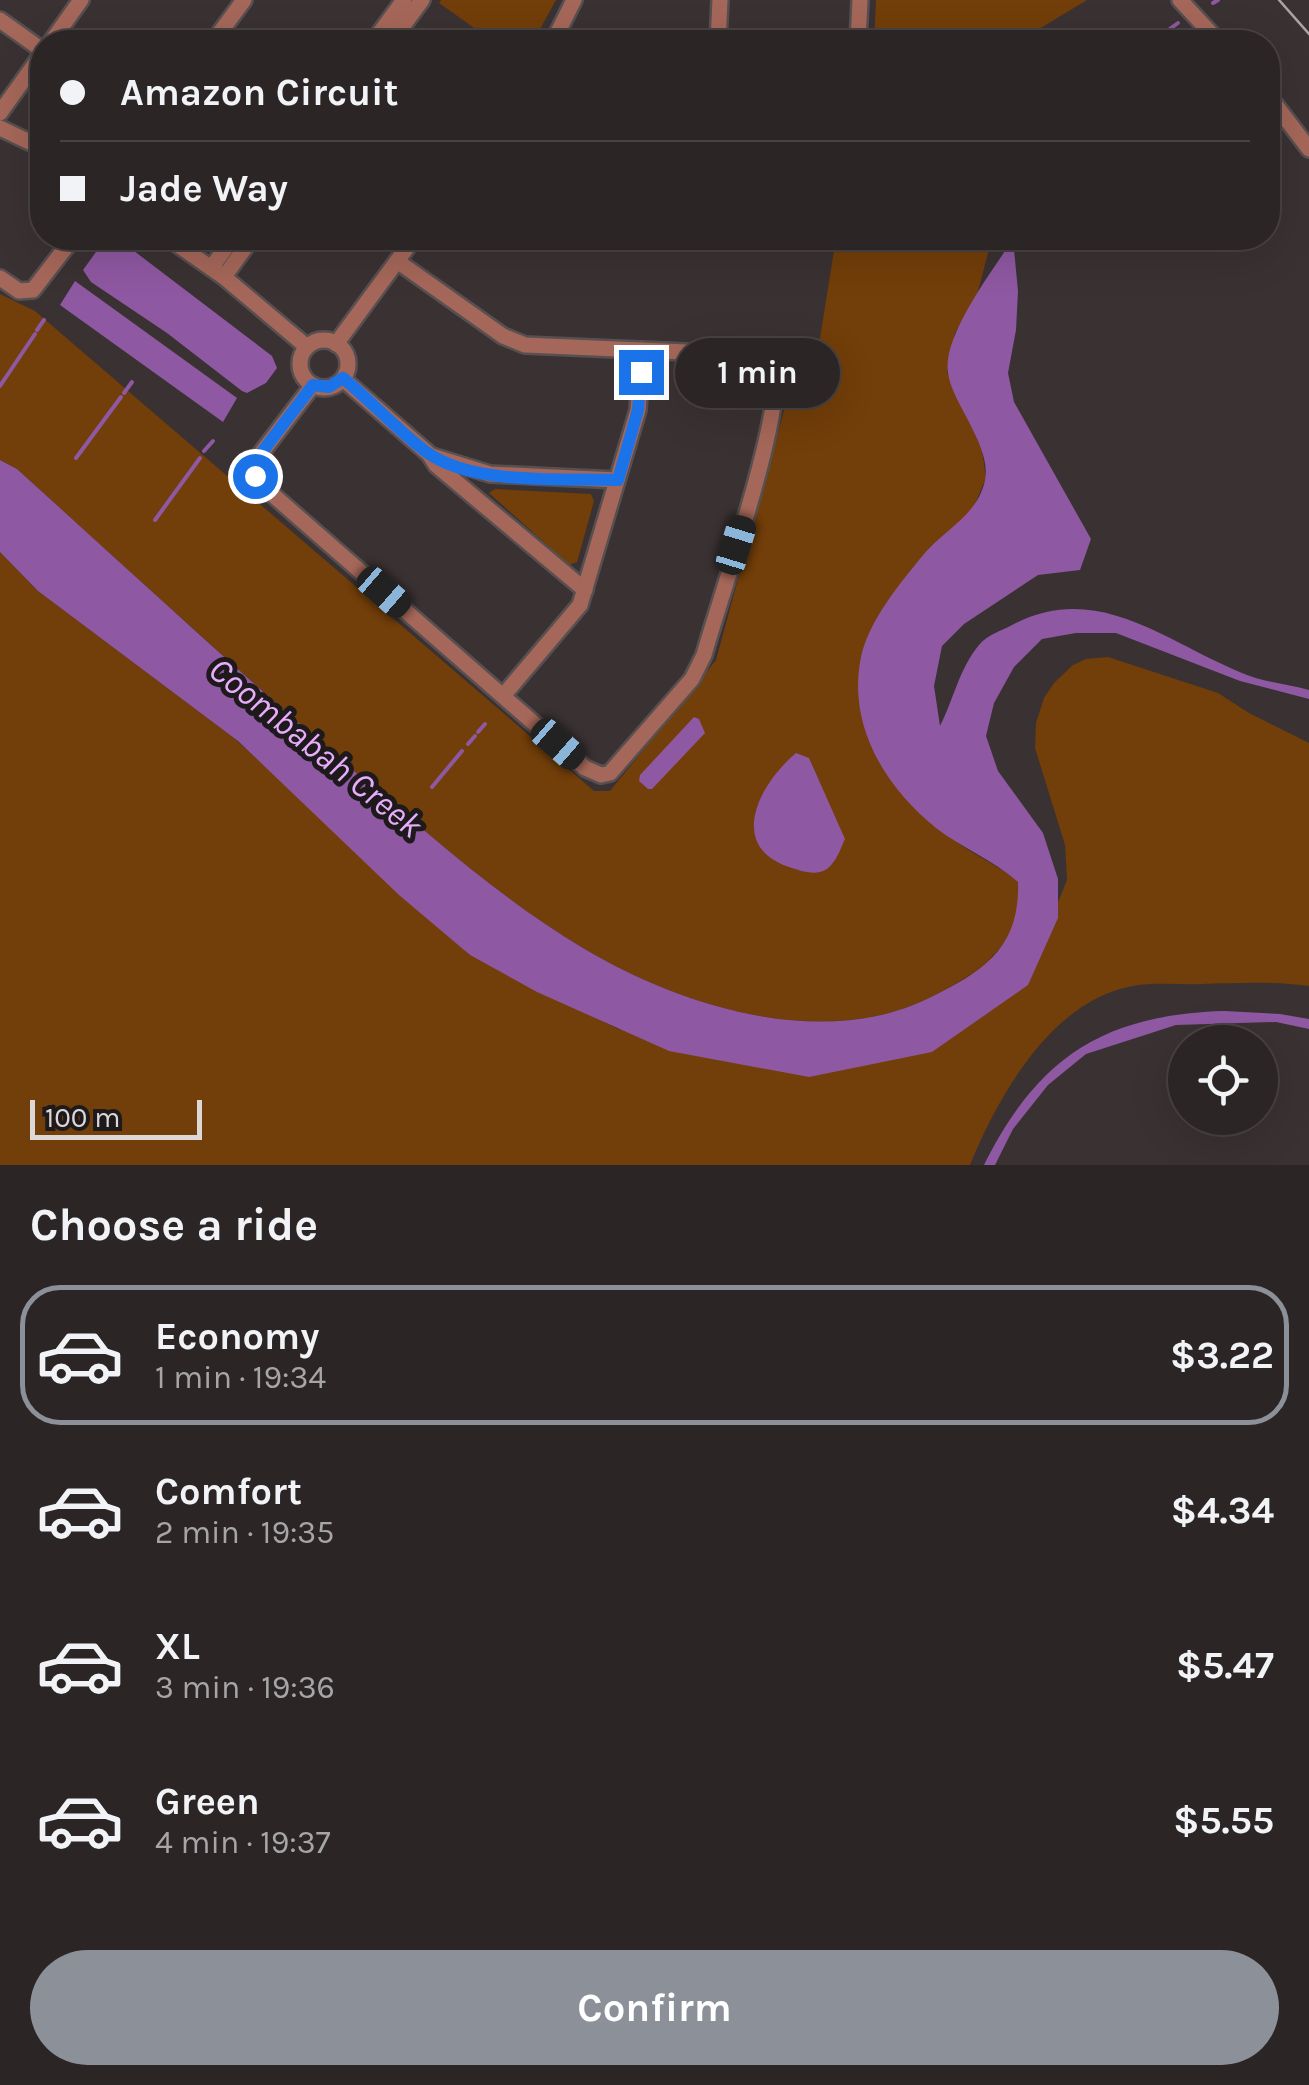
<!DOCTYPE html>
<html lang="en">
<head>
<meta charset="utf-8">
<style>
	:root { --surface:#2c2526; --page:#383132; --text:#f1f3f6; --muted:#a6a5a7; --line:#484243; --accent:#8c9099 }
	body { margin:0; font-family:Karla,sans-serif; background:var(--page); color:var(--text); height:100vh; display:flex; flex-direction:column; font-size:38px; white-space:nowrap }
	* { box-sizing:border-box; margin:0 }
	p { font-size:32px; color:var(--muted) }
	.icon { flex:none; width:55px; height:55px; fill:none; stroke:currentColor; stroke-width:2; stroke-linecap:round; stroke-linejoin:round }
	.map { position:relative; height:1165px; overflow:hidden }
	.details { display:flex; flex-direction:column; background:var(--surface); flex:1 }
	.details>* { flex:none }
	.guide { position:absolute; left:30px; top:30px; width:1250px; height:220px; border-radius:40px; box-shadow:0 10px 40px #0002,0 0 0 2px var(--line); display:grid; align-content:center; height:220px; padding:0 30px; background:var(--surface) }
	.buttons { position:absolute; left:1168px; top:1025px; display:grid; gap:20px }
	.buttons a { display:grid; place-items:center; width:110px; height:110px; border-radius:50%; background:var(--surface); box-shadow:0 10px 40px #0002,0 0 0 2px var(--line); font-size:50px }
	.scale { position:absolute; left:30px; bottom:25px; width:172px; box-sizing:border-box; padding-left:10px; border:5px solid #ddd7d8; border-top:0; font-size:28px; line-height:35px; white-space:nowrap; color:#ddd7d8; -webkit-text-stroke:8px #1e1a1b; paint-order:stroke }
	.end { position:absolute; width:45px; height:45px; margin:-22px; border:12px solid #1a73e8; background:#fff; box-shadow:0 0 0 5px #fff }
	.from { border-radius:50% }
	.bubble { position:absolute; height:70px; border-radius:35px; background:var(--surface); box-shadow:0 10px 40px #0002,0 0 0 2px var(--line); font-size:32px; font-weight:700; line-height:70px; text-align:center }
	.car { position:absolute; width:30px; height:60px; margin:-30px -15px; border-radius:12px; box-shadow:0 0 8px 2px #0007; background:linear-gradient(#222 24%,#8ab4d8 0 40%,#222 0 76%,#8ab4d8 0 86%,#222 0) }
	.guide b { display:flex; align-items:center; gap:35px; height:95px; font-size:38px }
	.guide b+b { border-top:2px solid var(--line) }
	.guide i { width:25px; height:25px; background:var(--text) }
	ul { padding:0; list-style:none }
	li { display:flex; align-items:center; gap:30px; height:140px; margin:0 20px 15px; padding:0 10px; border:5px solid transparent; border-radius:40px }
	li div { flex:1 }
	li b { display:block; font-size:38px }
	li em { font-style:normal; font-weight:700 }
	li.active { border-color:var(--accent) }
	li>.icon { width:90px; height:90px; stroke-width:1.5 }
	h2 { padding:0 30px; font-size:45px; line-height:120px }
	.primary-button { display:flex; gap:20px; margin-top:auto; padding:20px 30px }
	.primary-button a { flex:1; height:115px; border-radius:60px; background:var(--accent); color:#fff; font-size:40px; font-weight:700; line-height:115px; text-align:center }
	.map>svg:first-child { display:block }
	.green { fill:#723e09 }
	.water { fill:#8f58a2 }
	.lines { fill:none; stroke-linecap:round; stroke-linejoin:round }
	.stream { stroke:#8f58a2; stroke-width:4 }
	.minor-casing { stroke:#574f50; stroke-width:20 }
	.minor { stroke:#a56759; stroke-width:15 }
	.tram { stroke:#aba4a5; stroke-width:2.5 }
	.route { stroke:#1a73e8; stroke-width:12 }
	.labels { text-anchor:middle; stroke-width:10; stroke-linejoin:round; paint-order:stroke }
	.water-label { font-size:35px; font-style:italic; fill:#e7adfc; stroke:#1e1a1b }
</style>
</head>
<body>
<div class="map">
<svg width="1309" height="1165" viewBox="0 0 1309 1165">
	<rect width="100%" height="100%" fill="#3a3132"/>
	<g class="green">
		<polygon points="441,0 556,0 533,42 494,42 439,3"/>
		<polygon points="876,0 1087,0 1039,29 1035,42 874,42"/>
		<path d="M836,238H992L977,295L955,333L947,372L982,450L986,478L972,511L928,549L898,789C919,811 939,831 964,847C983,860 1001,867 1018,882C1018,891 1020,903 1018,912C1009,955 965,980 929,998C822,1051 680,1006 583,948C506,902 435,840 367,782C248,680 133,574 17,469L0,460V294L35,311L594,791H610L716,660L786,403L820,338Z"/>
		<polygon points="495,489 591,494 594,501 577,562 569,565 489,493"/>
		<path d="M0,552L38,591L234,738L470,955L618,1029L876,1049L1056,907L1067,880L1065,845L1035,748L1036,723L1044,698L1054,683L1073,665L1086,659L1108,657L1218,693L1249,713L1309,743V986C1273,981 1238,983 1202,984C1180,985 1155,982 1133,986C1052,1000 998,1096 970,1165H0Z"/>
	</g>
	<g class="water">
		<polygon points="106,238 117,238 272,356 277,368 266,383 247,393 242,391 167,333 91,282 83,270"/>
		<path d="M1013,239L1018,291L1016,330L1008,373L1014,402L1091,539L1080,570L1038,575L964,624L942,646L934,686L940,726C953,701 959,669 979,645C987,635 1001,631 1012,625C1097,580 1164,641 1242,673C1262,682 1287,684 1309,690V699L1240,681L1116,633H1076L1042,639L1014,667L994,703L986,736L998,771L1043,833L1058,879V918L1028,985L932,1052L809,1077L669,1051L537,992L470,955L399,895L238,741L38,591L0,552V460L17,469C131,572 244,677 361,777C432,837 504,901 583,948C680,1006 822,1051 929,998C984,971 1020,948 1018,882C993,860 962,848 936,828C884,786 847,724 861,657C869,620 901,582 924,554C945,529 978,515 985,480C989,460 977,439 969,422C962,408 950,389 948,373C942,336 993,270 1013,239Z"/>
		<polygon points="75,281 237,398 223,422 60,305"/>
		<polygon points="694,717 699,719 705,733 652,789 648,789 639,781 640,775"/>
		<path d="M796,753L809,758L845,839C840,850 835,866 823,871C814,875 801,871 792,868C726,848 758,785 796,753Z"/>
		<path d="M1224,1011L1280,1014L1309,1019V1029L1276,1022L1176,1025L1086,1054L1048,1085L1013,1129L995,1165H984C1038,1057 1103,1015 1224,1011Z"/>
	</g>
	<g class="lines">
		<g class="stream">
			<polyline points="1213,3 1218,0"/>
			<polyline points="1067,42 1095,30 1121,30 1150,39 1160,36 1178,23"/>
			<polyline points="37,330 44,320"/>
			<polyline points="0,386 35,334"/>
			<polyline points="124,393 132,382"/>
			<polyline points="204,451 213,441"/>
			<polyline points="76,458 121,397"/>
			<polyline points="155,520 200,458"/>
			<polyline points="478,732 485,724"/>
			<polyline points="468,744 475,736"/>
			<polyline points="432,787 462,751"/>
		</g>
		<defs>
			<g id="minor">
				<polyline points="1180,0 1219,42"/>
				<polyline points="0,20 42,50"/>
				<polyline points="51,42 81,0"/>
				<polyline points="213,42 244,0"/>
				<polyline points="373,42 404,0"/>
				<polyline points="391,42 422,0"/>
				<polyline points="553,42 574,0"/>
				<polyline points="718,42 720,0"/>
				<polyline points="858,42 860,0"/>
				<polyline points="1268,95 1309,149"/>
				<polyline points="0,113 42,54"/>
				<polyline points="0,128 42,148"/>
				<polyline points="168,238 224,277 307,347"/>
				<polyline points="211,268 233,238"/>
				<polyline points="224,277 252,238"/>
				<polyline points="0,278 19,291 33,290 73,238"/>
				<circle cx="324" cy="364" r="24"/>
				<polyline points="336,344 414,238"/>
				<polyline points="343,379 429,454 436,465 585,590"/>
				<path d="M313,385L256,460L257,481L585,768L601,775L610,773L692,679L704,655C717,607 788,403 773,368C769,360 763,357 755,355L525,345L503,336L397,261"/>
				<polyline points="432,456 490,474 617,480"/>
				<polyline points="503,696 580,605 638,410 642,350"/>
			</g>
		</defs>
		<use href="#minor" class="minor-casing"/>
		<use href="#minor" class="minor"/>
		<polyline class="tram" points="1279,0 1309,34"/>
	</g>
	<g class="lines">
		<path class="route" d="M255,476L256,460L313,385L329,387L343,378C371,401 396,429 425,451C471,486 562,478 618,480L638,410L641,372"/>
	</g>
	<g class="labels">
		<g class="water-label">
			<text transform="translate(316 747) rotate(39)" y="12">Coombabah Creek</text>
		</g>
	</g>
</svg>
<div class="buttons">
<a><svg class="icon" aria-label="locate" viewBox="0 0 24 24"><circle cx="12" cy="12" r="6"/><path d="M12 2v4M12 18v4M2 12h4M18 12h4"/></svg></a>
</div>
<div class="scale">100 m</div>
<i class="end from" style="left:255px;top:476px"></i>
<i class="end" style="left:641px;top:372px"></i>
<div class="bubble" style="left:675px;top:338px;width:165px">1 min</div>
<i class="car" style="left:736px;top:545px;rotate:17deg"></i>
<i class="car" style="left:384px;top:592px;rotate:131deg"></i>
<i class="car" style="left:558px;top:744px;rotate:131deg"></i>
<div class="guide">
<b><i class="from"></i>Amazon Circuit</b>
<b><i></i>Jade Way</b>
</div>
</div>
<section class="details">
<h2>Choose a ride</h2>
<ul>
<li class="active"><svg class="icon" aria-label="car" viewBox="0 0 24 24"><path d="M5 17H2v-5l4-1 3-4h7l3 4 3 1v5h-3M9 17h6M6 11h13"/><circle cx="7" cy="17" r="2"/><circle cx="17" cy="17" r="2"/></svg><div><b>Economy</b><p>1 min · 19:34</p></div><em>$3.22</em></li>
<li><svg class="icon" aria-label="car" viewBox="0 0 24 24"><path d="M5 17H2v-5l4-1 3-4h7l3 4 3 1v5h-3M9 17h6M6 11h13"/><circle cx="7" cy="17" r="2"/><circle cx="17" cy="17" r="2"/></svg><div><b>Comfort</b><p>2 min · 19:35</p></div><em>$4.34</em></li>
<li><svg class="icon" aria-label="car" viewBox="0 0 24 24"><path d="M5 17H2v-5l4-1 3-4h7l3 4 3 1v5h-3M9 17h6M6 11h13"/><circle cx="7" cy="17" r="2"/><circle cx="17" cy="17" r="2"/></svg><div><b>XL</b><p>3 min · 19:36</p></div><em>$5.47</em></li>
<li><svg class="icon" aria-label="car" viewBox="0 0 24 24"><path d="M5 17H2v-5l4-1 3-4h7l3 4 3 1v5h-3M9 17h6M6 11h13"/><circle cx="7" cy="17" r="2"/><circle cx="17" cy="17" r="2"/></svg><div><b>Green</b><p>4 min · 19:37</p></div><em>$5.55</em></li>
</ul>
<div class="primary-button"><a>Confirm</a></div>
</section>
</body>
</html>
